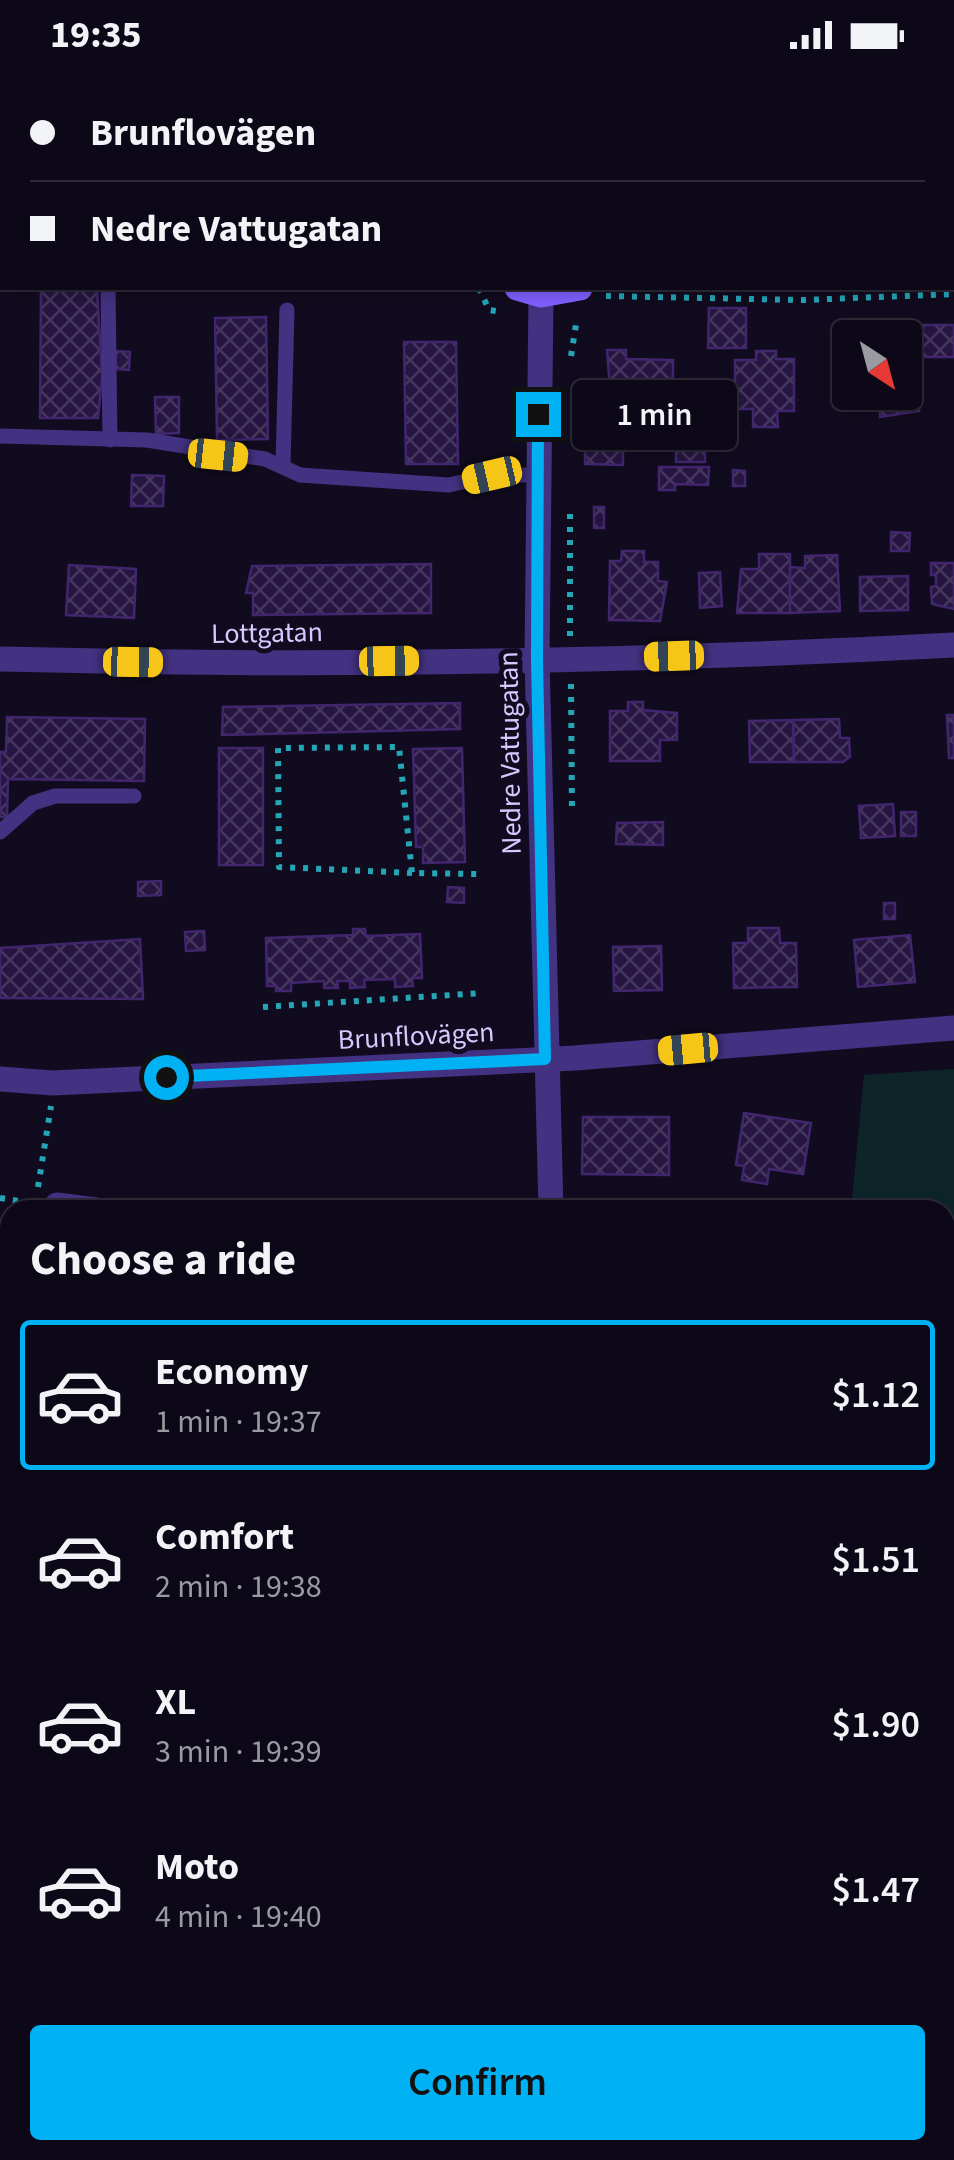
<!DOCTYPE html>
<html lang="en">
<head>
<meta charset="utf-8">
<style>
	:root { --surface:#0d0817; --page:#1b1624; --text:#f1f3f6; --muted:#9a9aa1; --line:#2d2936; --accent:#00b1f3 }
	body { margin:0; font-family:"Source Sans 3",sans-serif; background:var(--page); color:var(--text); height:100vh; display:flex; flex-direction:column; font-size:38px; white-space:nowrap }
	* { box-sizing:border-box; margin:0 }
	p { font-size:32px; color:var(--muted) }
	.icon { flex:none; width:55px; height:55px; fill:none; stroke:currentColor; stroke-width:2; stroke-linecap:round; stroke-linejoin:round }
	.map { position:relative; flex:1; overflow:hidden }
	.sheet { position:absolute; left:0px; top:1130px; width:955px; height:960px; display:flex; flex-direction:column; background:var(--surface); border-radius:30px 30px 0 0; box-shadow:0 5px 15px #0003,0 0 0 2px var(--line) }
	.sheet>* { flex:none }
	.guide { position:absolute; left:0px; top:0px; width:955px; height:220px; box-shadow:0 5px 15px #0003,0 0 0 2px var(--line); display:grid; align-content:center; height:220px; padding:0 30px; background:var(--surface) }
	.needle { width:65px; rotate:144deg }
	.controls { position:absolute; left:832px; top:250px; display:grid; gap:20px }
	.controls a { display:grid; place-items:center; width:90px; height:90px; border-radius:10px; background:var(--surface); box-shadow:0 5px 15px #0003,0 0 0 2px var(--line); font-size:50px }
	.end { position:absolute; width:45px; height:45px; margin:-22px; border:12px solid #00b1f3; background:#111; box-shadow:0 0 0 5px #111 }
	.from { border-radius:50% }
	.bubble { position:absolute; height:70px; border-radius:10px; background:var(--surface); box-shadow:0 5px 15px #0003,0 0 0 2px var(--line); font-size:32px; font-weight:600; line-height:70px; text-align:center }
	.car { position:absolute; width:30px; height:60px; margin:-30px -15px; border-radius:12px; box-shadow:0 0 8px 2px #0007; background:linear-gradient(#f5c518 24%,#345 0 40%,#f5c518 0 76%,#345 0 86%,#f5c518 0) }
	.guide b { display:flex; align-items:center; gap:35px; height:95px; font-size:38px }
	.guide b+b { border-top:2px solid var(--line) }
	.guide i { width:25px; height:25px; background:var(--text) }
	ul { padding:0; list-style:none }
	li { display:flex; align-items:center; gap:30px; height:150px; margin:0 20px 15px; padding:0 10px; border:5px solid transparent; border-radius:10px }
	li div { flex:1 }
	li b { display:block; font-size:38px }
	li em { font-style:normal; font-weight:600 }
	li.on { border-color:var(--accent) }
	li>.icon { width:90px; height:90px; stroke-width:1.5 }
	h2 { padding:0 30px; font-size:45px; line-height:120px }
	.button { display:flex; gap:20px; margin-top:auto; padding:20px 30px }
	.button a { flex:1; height:115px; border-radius:10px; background:var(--accent); color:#111; font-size:40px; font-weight:600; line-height:115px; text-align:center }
	.status { display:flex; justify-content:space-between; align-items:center; height:70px; padding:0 50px; background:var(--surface); direction:ltr }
	.status svg { height:28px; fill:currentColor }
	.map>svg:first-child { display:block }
	.park { fill:#0d2529 }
	.building { fill:url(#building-cross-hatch); stroke:#41266e; stroke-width:2.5 }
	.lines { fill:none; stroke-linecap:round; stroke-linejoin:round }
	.path { stroke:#25a6b7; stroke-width:6; stroke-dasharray:5 8; stroke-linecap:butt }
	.lane { stroke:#433281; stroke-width:15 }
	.street { stroke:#433281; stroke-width:25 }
	.secondary { stroke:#7f5fff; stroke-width:25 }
	.route { stroke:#00b1f3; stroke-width:12 }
	.labels { text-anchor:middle; stroke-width:10; stroke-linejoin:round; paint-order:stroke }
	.street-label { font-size:28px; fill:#d8c8ff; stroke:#110b1f }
</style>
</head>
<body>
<div class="status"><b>19:35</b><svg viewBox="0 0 49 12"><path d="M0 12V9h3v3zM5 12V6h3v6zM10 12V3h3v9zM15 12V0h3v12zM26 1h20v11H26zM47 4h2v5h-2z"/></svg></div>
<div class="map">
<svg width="954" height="2090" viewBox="0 0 954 2090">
	<defs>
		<pattern id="building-cross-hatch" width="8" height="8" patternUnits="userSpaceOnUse" patternTransform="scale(2.5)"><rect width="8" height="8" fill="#261541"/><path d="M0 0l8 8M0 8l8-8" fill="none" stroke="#45365e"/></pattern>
	</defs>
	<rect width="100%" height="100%" fill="#110b1f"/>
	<polygon class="park" points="954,999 954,1314 945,1311 945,1140 851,1140 864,1005"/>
	<g class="building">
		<polygon points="198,0 383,0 198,2"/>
		<polygon points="781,0 954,0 954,71 952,2"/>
		<polygon points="41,218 97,218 102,307 98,348 40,348"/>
		<polygon points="709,238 746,238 746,278 708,278"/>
		<polygon points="266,247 268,369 217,370 215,248"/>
		<polygon points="916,255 954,255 954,287 915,287"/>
		<polygon points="404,272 456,272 458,394 406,394"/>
		<polygon points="607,280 626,280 626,289 673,290 673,332 655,332 655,341 635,341 636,332 611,332"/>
		<polygon points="116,281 130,282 129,300 116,299"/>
		<polygon points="756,281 776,281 776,289 794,289 794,341 777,341 778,357 753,357 753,339 735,339 735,290 756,290"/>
		<polygon points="905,292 920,293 919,341 880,347 880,339 862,338 862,322 905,322"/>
		<polygon points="155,327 179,327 179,363 156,364"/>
		<polygon points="585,358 623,359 623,395 585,394"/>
		<rect x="676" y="373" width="29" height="19"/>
		<polygon points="659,397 709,397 708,415 675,414 675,420 659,420"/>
		<polygon points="733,400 745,401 745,416 733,416"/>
		<polygon points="132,405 164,406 163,436 131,436"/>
		<rect x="594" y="437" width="10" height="21"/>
		<polygon points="891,462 910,463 909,481 891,481"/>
		<polygon points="622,481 644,481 644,492 658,492 658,511 667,512 660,551 609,550 610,491 621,491"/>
		<polygon points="759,484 790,484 790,543 737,543 741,499 759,499"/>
		<polygon points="837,485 840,541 790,543 790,497 805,498 805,486"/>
		<polygon points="931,493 954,493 954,539 932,534 931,517 936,516 936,505 931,505"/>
		<polygon points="431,494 431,543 253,545 253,523 246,523 252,496"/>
		<polygon points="69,495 136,499 134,548 66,545"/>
		<polygon points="720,502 722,536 700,538 699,503"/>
		<polygon points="908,506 908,540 860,541 860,507"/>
		<polygon points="628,632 643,632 643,640 677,643 677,670 660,670 660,691 610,691 610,641 628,641"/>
		<polygon points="460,633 460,659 222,665 223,637"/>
		<polygon points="947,645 954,645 954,688 949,688"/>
		<polygon points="7,647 145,649 144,711 8,709 7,747 0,747 0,682 6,682"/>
		<polygon points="839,649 840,668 849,668 850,687 843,692 794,692 793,650"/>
		<polygon points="793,650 794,692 750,692 749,651"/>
		<rect x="219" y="678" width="44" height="117"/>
		<polygon points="462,678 465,792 423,793 423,777 416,777 413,679"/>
		<polygon points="893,734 895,766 861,768 859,736"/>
		<rect x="901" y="742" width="15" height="24"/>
		<polygon points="663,752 663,775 616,774 617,753"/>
		<polygon points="161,811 161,825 138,826 138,812"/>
		<polygon points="448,817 464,818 464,833 447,832"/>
		<rect x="884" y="833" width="11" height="16"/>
		<polygon points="748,858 779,858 780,873 796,873 797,917 734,918 733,873 748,873"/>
		<polygon points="353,859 365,859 366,866 420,864 422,908 412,908 413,916 395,917 395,909 364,910 365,917 350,918 350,911 337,911 338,918 324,918 324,911 291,913 291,921 276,921 276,916 267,916 266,868 353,865"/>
		<polygon points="204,861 205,880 186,881 185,862"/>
		<polygon points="910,865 915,912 858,917 854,870"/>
		<polygon points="140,869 143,929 0,928 0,878"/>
		<polygon points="661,876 662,920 614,921 613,877"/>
		<polygon points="744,1043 811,1053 803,1104 769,1099 767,1114 742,1110 744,1096 736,1095"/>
		<polygon points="583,1047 669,1047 669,1105 582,1104"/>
		<polygon points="0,1176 10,1178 5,1230 0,1229"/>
		<polygon points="953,1448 954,1449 954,1512 945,1510"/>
		<polygon points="953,1638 954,1638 954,1699 945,1697 945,1667"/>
		<polygon points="945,1780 954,1783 954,1845 945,1842"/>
		<polygon points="945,1923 954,1926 954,1989 945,1986"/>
		<polygon points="0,1952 10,1956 10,2018 0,2014"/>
		<polygon points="820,2080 924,2080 921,2090 816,2090"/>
	</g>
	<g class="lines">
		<g class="path">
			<polyline points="515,2 515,0"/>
			<polyline points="0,65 2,65"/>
			<polyline points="0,143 2,144"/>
			<polyline points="479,218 489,240 503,242"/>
			<polyline points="606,226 804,230 954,224"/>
			<polyline points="571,286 577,248"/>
			<polyline points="570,444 570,566"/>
			<polyline points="571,614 572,741"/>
			<polyline points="412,803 279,797 278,678 399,677 412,803 477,804"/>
			<polyline points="263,937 483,923"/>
			<polyline points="38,1117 51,1036"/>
			<polyline points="0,1128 31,1133"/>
			<polyline points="945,1179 954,1171"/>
			<polyline points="0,1581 10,1550"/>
			<polyline points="0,1713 10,1675"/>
			<polyline points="59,2090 59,2080"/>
			<polyline points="266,2090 270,2080"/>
		</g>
		<g class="lane">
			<polyline points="108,218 110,370"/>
			<polyline points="0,366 147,370 265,389 300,405 449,415 492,405 538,405"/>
			<polyline points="283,395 287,240"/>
			<polyline points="0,762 33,733 55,726 134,726"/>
		</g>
		<g class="street">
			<polyline points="144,2 144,0"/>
			<polyline points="554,2 554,0"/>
			<polyline points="541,225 537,589 551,1140"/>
			<path d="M0,589C318,597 637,592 954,575"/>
			<polyline points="0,1009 53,1013 575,988 954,958"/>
			<polyline points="57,1135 96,1140"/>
			<polyline points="945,1353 954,1355"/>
			<polyline points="0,2043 10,2046"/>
			<polyline points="93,2080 115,2090"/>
			<polyline points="580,2090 582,2080"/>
		</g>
		<g class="secondary">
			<polyline points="0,105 2,105"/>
			<polyline points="952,166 954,166"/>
			<polyline points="517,218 541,225 580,218"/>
		</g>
	</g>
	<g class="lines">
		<polyline class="route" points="166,1007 545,989 537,589 538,344"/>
	</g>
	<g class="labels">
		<g class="street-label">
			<text transform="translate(267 562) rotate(-1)" y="10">Lottgatan</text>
			<text transform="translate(509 683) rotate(-91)" y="10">Nedre Vattugatan</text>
			<text transform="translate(416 965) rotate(-3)" y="10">Brunflovägen</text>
		</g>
	</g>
</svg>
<div class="controls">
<a><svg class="needle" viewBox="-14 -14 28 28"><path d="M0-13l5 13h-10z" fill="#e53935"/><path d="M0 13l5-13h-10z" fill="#9a9aa1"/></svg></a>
</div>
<i class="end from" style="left:166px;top:1007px"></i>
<i class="end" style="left:538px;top:344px"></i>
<div class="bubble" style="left:572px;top:310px;width:165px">1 min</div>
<i class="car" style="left:218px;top:385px;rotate:96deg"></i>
<i class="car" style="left:492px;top:405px;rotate:257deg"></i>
<i class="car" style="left:674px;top:586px;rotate:268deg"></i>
<i class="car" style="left:389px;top:591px;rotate:89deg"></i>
<i class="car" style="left:133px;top:592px;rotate:91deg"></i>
<i class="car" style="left:688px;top:979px;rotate:265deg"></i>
<div class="guide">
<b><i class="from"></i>Brunflovägen</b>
<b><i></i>Nedre Vattugatan</b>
</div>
<section class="sheet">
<h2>Choose a ride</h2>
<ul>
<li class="on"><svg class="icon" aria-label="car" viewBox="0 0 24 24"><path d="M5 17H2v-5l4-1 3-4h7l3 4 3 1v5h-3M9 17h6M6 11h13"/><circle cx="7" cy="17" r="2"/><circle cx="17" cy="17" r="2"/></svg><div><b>Economy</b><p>1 min · 19:37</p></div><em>$1.12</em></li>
<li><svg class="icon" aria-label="car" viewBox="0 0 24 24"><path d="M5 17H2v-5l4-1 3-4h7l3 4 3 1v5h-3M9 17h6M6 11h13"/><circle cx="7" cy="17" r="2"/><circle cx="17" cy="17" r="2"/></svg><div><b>Comfort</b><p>2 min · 19:38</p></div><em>$1.51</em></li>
<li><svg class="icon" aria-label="car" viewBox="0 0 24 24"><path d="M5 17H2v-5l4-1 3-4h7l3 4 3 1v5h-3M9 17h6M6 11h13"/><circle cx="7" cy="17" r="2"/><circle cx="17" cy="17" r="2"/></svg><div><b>XL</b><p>3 min · 19:39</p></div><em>$1.90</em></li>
<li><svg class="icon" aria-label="car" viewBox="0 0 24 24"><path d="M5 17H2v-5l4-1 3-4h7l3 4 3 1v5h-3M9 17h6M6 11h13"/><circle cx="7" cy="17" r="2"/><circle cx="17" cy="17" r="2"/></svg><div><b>Moto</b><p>4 min · 19:40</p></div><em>$1.47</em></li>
</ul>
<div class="button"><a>Confirm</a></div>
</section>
</div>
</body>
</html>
